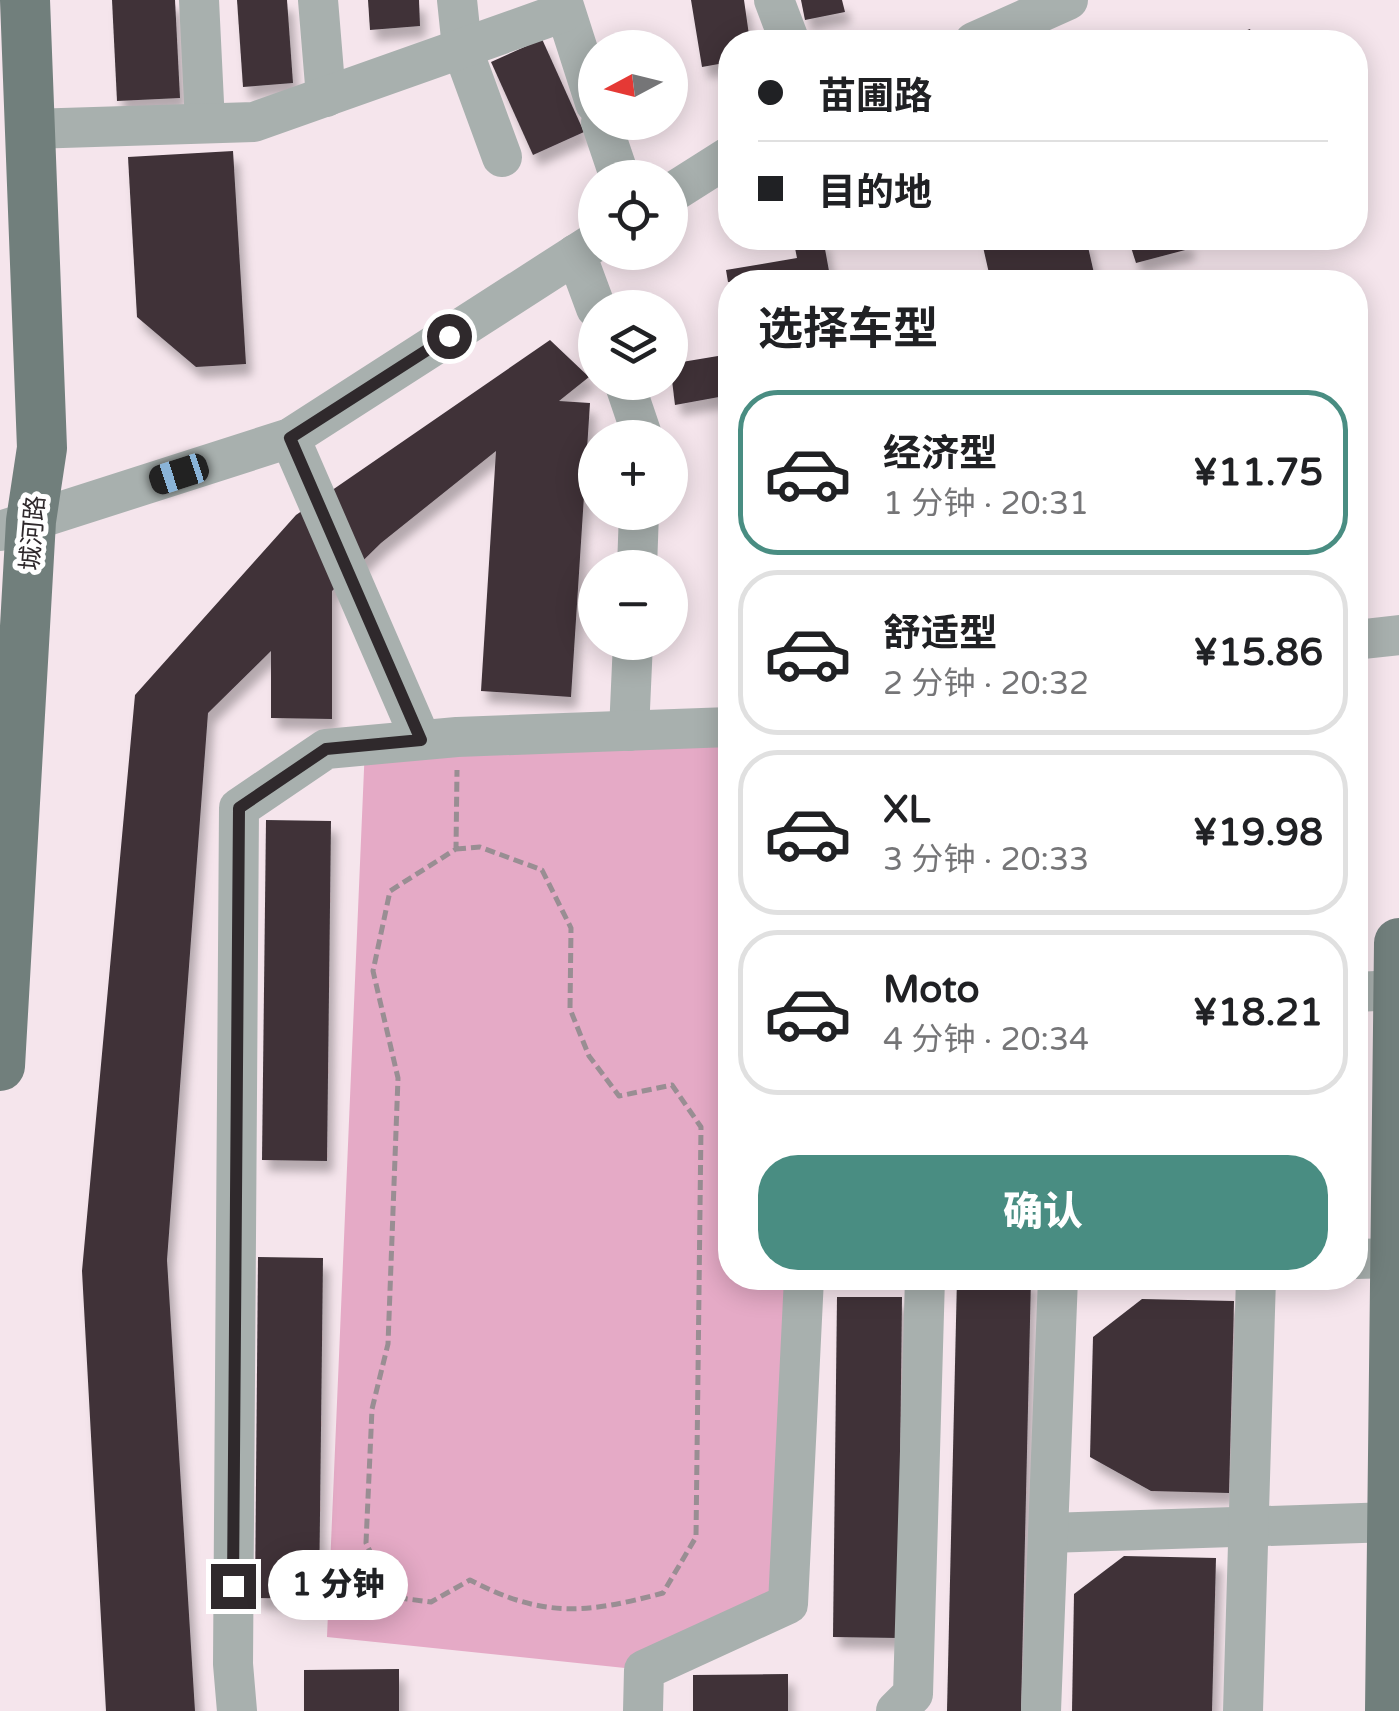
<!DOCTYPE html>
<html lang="zh">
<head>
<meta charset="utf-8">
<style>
	:root { --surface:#fff; --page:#f6f6f6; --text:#202124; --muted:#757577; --line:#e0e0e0; --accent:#498d82 }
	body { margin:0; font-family:"Varela Round","Noto Sans SC",sans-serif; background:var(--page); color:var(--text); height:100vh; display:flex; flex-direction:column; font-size:38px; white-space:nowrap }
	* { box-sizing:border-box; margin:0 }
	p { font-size:32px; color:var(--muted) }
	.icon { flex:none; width:55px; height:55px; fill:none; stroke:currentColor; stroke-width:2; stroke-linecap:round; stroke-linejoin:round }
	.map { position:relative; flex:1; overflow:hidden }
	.drawer { position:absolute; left:718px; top:270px; width:650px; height:1020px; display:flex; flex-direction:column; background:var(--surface); border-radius:40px; box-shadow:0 5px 25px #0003 }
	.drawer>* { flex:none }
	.banner { position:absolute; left:718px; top:30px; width:650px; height:220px; border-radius:40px; box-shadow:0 5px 25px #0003; display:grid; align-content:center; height:220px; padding:0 40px; background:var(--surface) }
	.needle { width:65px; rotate:263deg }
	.tools { position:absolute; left:578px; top:30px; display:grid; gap:20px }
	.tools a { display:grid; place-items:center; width:110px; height:110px; border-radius:50%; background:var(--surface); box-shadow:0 5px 25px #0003; font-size:50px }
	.end { position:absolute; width:45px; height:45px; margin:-22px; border:12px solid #2f292c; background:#fff; box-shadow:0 0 0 5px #fff }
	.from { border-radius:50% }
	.bubble { position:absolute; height:70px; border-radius:35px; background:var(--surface); box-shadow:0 5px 25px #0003; font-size:32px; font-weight:800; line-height:70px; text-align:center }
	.car { position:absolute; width:30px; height:60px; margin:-30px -15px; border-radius:12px; box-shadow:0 0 8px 2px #0007; background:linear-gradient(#222 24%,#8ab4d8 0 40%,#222 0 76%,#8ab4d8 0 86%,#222 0) }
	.banner b { display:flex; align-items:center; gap:35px; height:95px; font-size:38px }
	.banner b+b { border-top:2px solid var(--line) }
	.banner i { width:25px; height:25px; background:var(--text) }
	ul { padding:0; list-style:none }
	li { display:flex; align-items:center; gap:30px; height:165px; margin:0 20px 15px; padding:0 20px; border:5px solid var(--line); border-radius:40px }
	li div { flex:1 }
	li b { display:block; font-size:38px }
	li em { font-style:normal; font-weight:800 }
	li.current { border-color:var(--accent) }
	li>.icon { width:90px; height:90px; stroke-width:1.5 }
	h2 { padding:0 40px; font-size:45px; line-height:120px }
	.action { display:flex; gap:20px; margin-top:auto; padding:20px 40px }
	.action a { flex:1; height:115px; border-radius:40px; background:var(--accent); color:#fff; font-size:40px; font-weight:800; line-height:115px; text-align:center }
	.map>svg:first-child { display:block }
	.green { fill:#e5aac6 }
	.building { fill:#3f3339; filter:url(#shadow) }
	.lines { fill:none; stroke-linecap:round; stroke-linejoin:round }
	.path { stroke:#998e93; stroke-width:5; stroke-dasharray:10 5; stroke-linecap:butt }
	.minor { stroke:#a8b0ae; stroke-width:40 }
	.major { stroke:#717f7c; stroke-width:50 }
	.route { stroke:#2f292c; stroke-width:12 }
	.labels { text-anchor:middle; stroke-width:10; stroke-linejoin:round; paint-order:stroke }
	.street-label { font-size:25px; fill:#2f292c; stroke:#fff }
</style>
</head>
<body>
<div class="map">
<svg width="1399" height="1711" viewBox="0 0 1399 1711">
	<defs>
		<filter id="shadow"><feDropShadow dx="6" dy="11" stdDeviation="5" flood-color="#0004"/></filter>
	</defs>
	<rect width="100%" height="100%" fill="#f5e5ec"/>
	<polygon class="green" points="730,728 730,1278 804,1278 788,1604 644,1670 327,1637 365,746"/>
	<g class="building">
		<polygon points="112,0 175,0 180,98 117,101"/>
		<polygon points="237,0 287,0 293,83 243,87"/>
		<polygon points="368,0 419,0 420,26 370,30"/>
		<polygon points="691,0 744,0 750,42 730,42 730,62 702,67"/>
		<polygon points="801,0 842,0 845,12 805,20"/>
		<polygon points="1250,29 1255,42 1215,42"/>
		<polygon points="542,39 584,132 533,155 491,62"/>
		<polygon points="233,151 246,364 196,367 137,317 128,157"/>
		<polygon points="793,238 823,238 831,282 728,282 726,270 797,258"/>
		<polygon points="981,238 1086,238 1096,282 991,282"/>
		<polygon points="1128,238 1186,238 1189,249 1136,263"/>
		<polygon points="550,340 589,377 559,401 590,403 571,697 481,691 496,451 381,543 332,591 332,719 271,718 271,651 208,713 167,1260 195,1711 106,1711 82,1271 135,695 296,515"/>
		<polygon points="730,354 730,395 675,405 670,364"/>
		<polygon points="266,820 331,821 327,1161 262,1160"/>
		<polygon points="258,1257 323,1258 319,1599 255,1598"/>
		<polygon points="957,1278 1031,1278 1021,1711 947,1711"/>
		<polygon points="837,1297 902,1297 898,1638 833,1637"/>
		<polygon points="1142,1299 1234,1301 1229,1493 1151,1491 1090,1457 1093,1337"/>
		<polygon points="1124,1556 1216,1558 1212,1711 1072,1711 1074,1594"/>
		<polygon points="399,1669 399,1711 304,1711 304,1670"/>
		<polygon points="788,1674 788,1711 693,1711 693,1675"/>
	</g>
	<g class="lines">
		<path class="path" d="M456,849L480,847L542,870L571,928L570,1009L589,1056L619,1096L672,1085L701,1127L696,1537L663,1593C585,1614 543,1618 470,1580L431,1602L392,1597L366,1543L372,1409L388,1344L398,1078L373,971L390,891L456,849L457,770"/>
		<g class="minor">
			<polyline points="199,0 205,123"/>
			<polyline points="318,0 326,97"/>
			<polyline points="457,0 462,48 502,157"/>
			<polyline points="562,0 595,103"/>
			<polyline points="774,0 790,42"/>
			<polyline points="974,42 1068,0"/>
			<polyline points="601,122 620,178"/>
			<polyline points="30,129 254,122 564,12"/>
			<polyline points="670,194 730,156"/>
			<polyline points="576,254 596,308"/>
			<polyline points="624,382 643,438"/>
			<polyline points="290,438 421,740"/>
			<polyline points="0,531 290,438 595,242"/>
			<polyline points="637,568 639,512"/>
			<polyline points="1355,640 1399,635"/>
			<polyline points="629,731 633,642"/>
			<polyline points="1355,992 1398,990"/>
			<polyline points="1355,1259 1395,1258"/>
			<polyline points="1048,1533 1392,1522"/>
			<polyline points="237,1711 233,1664 239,808 326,749 457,737 730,727"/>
			<polyline points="643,1711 644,1670 788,1604 804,1278"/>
			<polyline points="896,1711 913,1694 925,1278"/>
			<polyline points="1041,1711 1058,1278"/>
			<polyline points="1243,1711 1256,1278"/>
		</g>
		<g class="major">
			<polyline points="0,1066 31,521 42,448 25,0"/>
			<polyline points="1390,1711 1399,943"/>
		</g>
	</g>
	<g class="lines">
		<polyline class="route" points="233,1586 239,808 326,749 421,740 290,438 449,336"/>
	</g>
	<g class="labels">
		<g class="street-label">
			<text transform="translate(32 533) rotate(-85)" y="9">城河路</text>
		</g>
	</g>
</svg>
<div class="tools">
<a><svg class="needle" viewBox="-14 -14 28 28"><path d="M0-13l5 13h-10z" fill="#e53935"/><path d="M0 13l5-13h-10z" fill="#757577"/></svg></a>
<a><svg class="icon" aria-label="locate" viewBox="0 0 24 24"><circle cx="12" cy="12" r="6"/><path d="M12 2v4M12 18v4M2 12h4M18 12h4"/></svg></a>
<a><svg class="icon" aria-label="layers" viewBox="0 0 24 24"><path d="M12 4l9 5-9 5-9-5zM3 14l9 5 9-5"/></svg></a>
<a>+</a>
<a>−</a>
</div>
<i class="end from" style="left:449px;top:336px"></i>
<i class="end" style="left:233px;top:1586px"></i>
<div class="bubble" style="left:268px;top:1550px;width:140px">1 分钟</div>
<i class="car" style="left:179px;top:474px;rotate:252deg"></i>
<div class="banner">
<b><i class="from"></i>苗圃路</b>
<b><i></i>目的地</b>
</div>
<section class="drawer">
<h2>选择车型</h2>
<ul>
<li class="current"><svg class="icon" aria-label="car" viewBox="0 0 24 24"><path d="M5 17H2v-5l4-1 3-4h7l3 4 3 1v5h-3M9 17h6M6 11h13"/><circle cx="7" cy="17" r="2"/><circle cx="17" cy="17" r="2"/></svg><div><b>经济型</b><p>1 分钟 · 20:31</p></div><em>¥11.75</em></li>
<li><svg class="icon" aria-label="car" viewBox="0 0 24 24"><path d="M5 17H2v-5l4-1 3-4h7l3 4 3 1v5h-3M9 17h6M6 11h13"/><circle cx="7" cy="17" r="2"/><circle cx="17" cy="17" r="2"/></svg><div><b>舒适型</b><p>2 分钟 · 20:32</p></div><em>¥15.86</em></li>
<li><svg class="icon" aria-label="car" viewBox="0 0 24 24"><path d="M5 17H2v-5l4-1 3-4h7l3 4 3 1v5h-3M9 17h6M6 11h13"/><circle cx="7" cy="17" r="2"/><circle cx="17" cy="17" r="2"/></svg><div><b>XL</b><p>3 分钟 · 20:33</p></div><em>¥19.98</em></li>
<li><svg class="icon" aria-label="car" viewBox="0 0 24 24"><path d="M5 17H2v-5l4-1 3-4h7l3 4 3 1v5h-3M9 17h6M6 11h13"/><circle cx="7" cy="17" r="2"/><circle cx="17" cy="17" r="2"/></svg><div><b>Moto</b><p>4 分钟 · 20:34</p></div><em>¥18.21</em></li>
</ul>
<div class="action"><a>确认</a></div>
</section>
</div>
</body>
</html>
